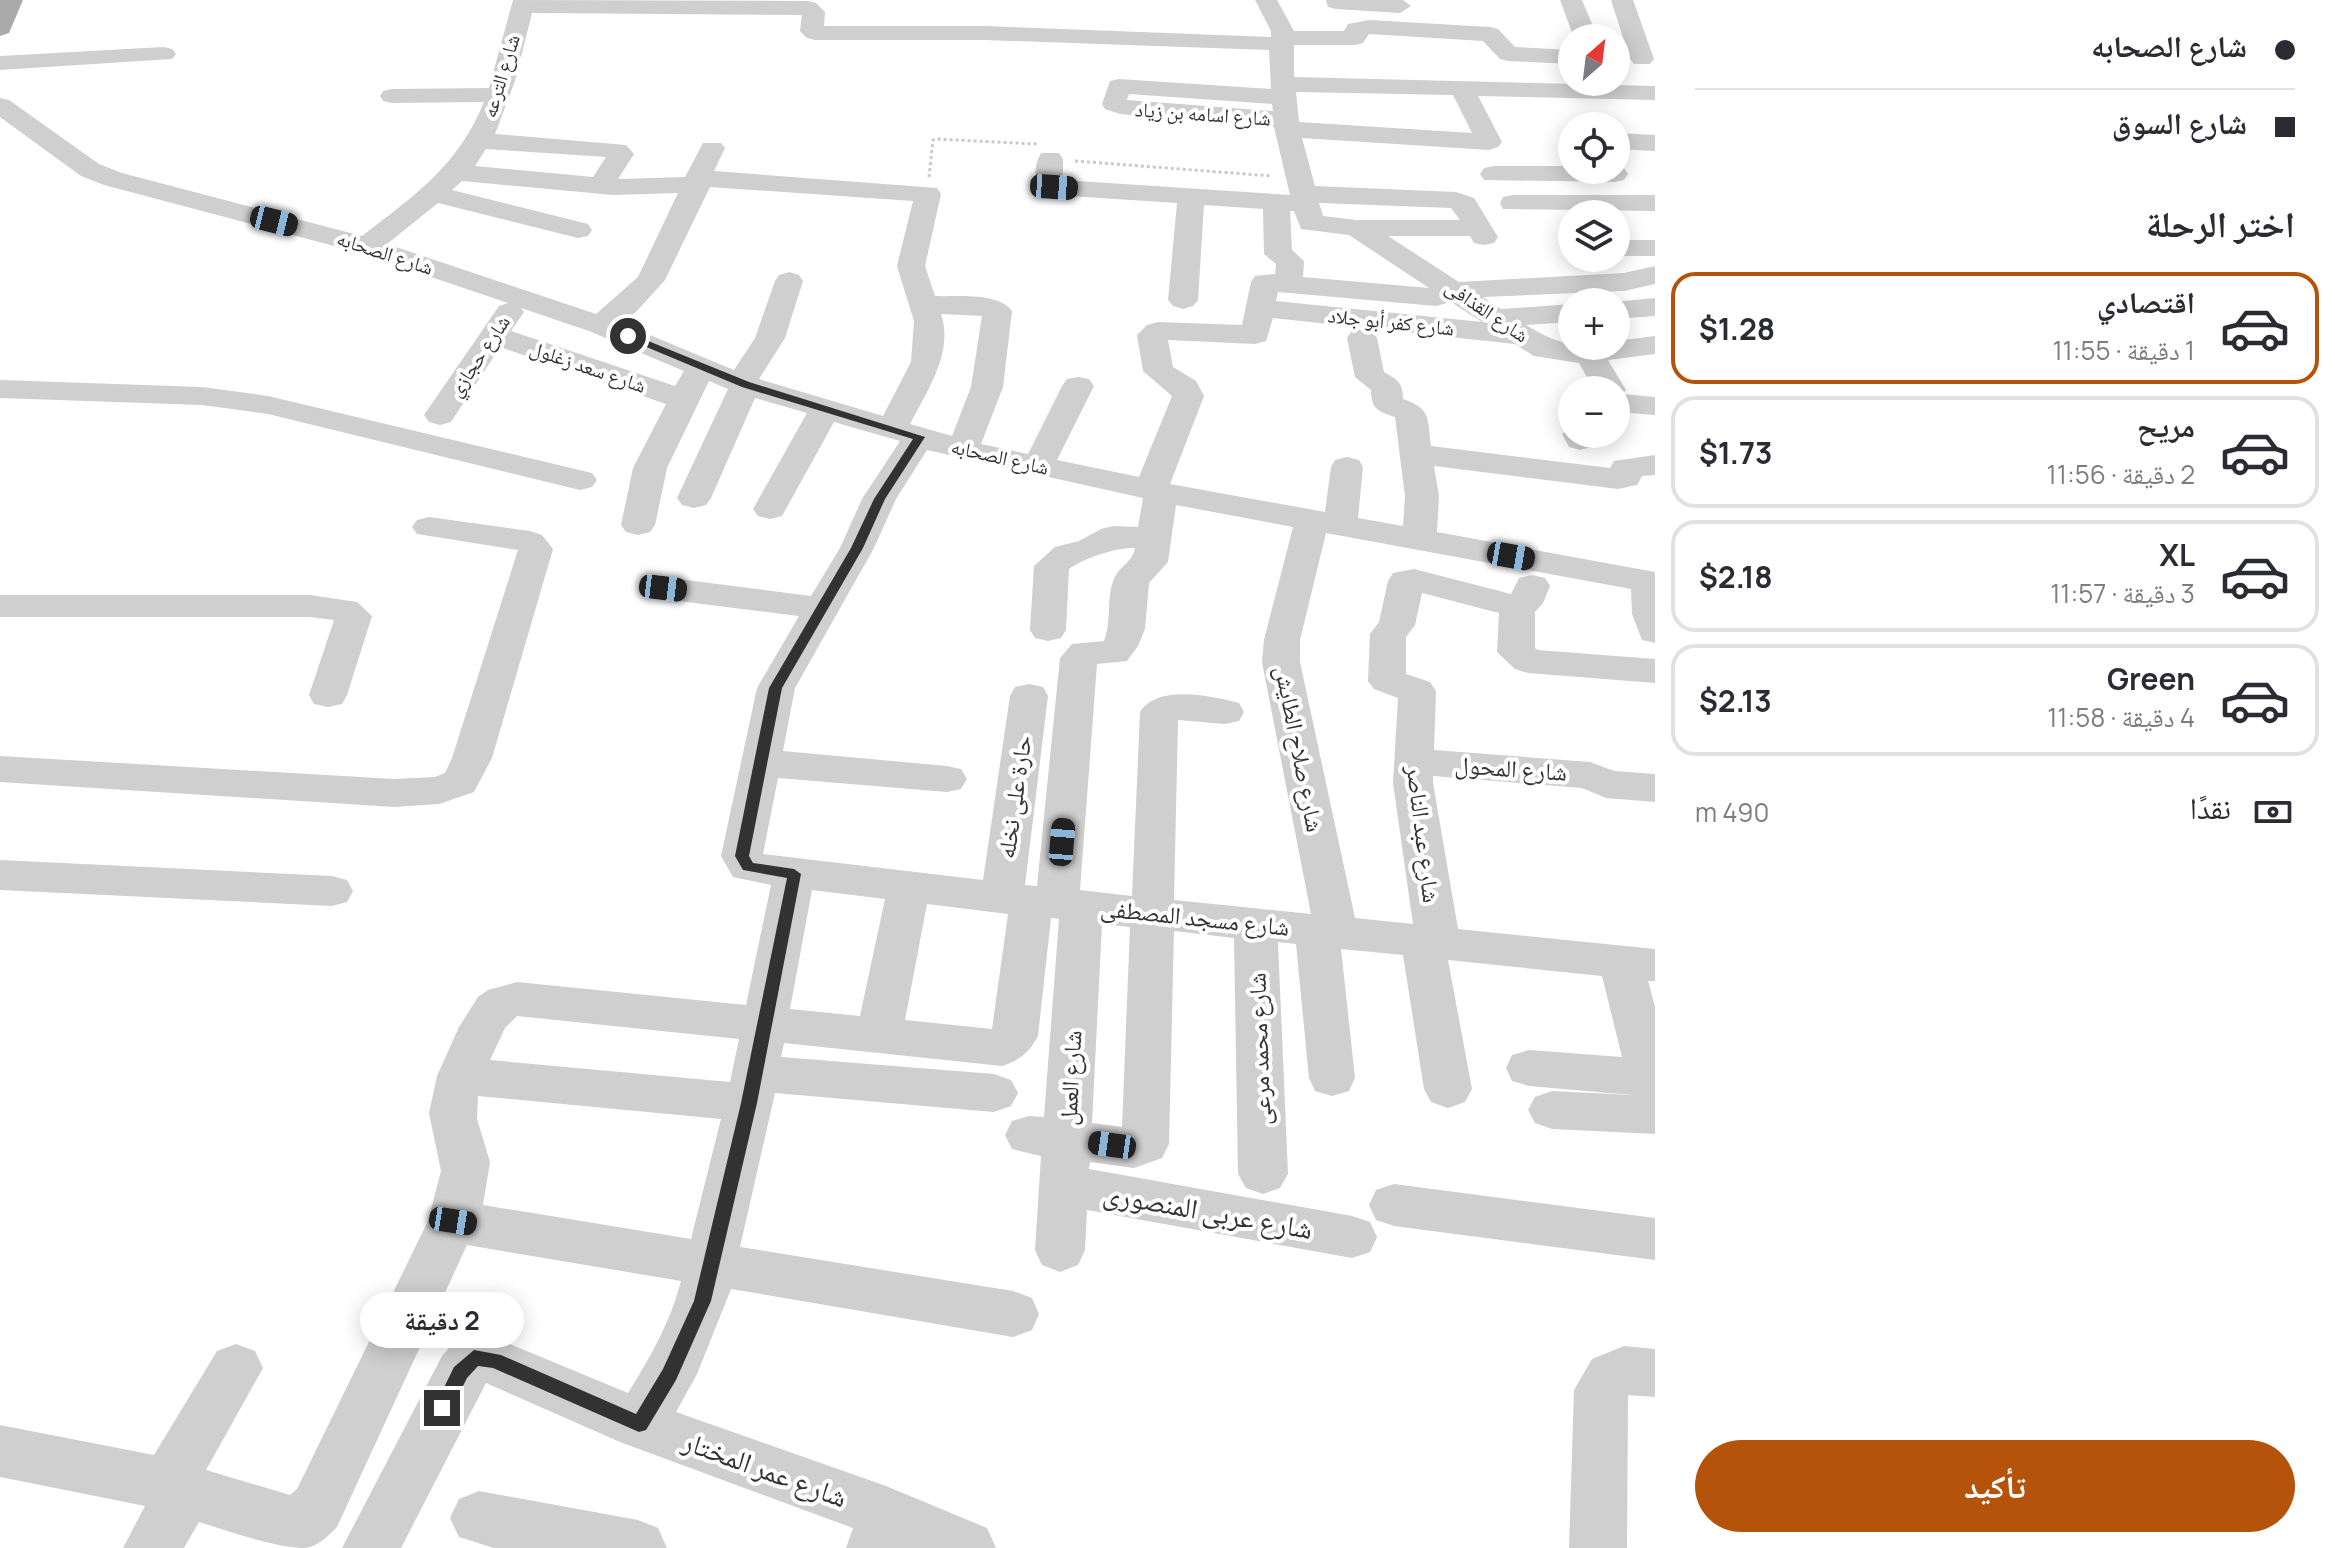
<!DOCTYPE html>
<html lang="ar">
<head>
<meta charset="utf-8">
<style>
	:root { --surface:#fff; --page:#f7f7f7; --text:#2b2b33; --muted:#7c7c81; --line:#e1e1e2; --accent:#b45309 }
	body { margin:0; font-family:Manrope,"Noto Naskh Arabic",sans-serif; background:var(--page); color:var(--text); direction:rtl; height:100vh; display:flex; flex-direction:column; font-size:30px; white-space:nowrap }
	* { box-sizing:border-box; margin:0 }
	p { font-size:26px; color:var(--muted) }
	.icon { flex:none; width:44px; height:44px; fill:none; stroke:currentColor; stroke-width:2; stroke-linecap:round; stroke-linejoin:round }
	.map { position:relative; flex:1; overflow:hidden; direction:ltr }
	.drawer { display:flex; flex-direction:column; background:var(--surface); width:680px }
	.drawer>* { flex:none }
	.banner { display:grid; align-content:center; height:176px; padding:0 40px; background:var(--surface) }
	.needle { width:52px; rotate:28deg }
	.buttons { position:absolute; left:1558px; top:24px; display:grid; gap:16px }
	.buttons a { display:grid; place-items:center; width:72px; height:72px; border-radius:50%; background:var(--surface); box-shadow:0 4px 20px #0003; font-size:40px }
	.end { position:absolute; width:36px; height:36px; margin:-18px; border:10px solid #323232; background:#fff; box-shadow:0 0 0 4px #fff }
	.from { border-radius:50% }
	.bubble { position:absolute; height:56px; border-radius:28px; background:var(--surface); box-shadow:0 4px 20px #0003; font-size:26px; font-weight:700; line-height:56px; text-align:center; direction:rtl }
	.car { position:absolute; width:24px; height:48px; margin:-24px -12px; border-radius:10px; box-shadow:0 0 6px 2px #0007; background:linear-gradient(#222 24%,#8ab4d8 0 40%,#222 0 76%,#8ab4d8 0 86%,#222 0) }
	.banner b { display:flex; align-items:center; gap:28px; height:76px; font-size:30px }
	.banner b+b { border-top:2px solid var(--line) }
	.banner i { width:20px; height:20px; background:var(--text) }
	ul { padding:0; list-style:none }
	li { display:flex; align-items:center; gap:24px; height:112px; margin:0 16px 12px; padding:0 24px; border:4px solid var(--line); border-radius:24px }
	li div { flex:1 }
	li b { display:block; font-size:30px }
	li em { font-style:normal; font-weight:700 }
	li.on { border-color:var(--accent) }
	li>.icon { width:72px; height:72px; stroke-width:1.5 }
	h2 { padding:0 40px; font-size:36px; line-height:96px }
	.pay { display:flex; align-items:center; gap:20px; height:88px; padding:0 40px; font-size:30px }
	.pay p { margin-inline-start:auto }
	.action { display:flex; gap:16px; margin-top:auto; padding:16px 40px }
	.action a { flex:1; height:92px; border-radius:48px; background:var(--accent); color:#fff; font-size:32px; font-weight:700; line-height:92px; text-align:center }
	main { display:flex; flex:1; min-height:0 }
	.map>svg:first-child { display:block }
	.lines { fill:none; stroke-linecap:round; stroke-linejoin:round }
	.path { stroke:#c9c9c9; stroke-width:3; stroke-dasharray:3 3; stroke-linecap:butt }
	.minor { fill:#cfcfcf; fill-rule:evenodd }
	.major { fill:#aaa; fill-rule:evenodd }
	.route { fill:#323232 }
	.labels { text-anchor:middle; stroke-width:8; stroke-linejoin:round; paint-order:stroke }
	.far-street-label { font-size:20px; fill:#323232; stroke:#fff }
	.street-label { font-size:24px; fill:#323232; stroke:#fff }
	.near-street-label { font-size:28px; fill:#323232; stroke:#fff }
</style>
</head>
<body>
<main>
<section class="drawer">
<div class="banner">
<b><i class="from"></i>شارع الصحابه</b>
<b><i></i>شارع السوق</b>
</div>
<h2>اختر الرحلة</h2>
<ul>
<li class="on"><svg class="icon" aria-label="car" viewBox="0 0 24 24"><path d="M5 17H2v-5l4-1 3-4h7l3 4 3 1v5h-3M9 17h6M6 11h13"/><circle cx="7" cy="17" r="2"/><circle cx="17" cy="17" r="2"/></svg><div><b>اقتصادي</b><p>1 دقيقة · 11:55</p></div><em>$1.28</em></li>
<li><svg class="icon" aria-label="car" viewBox="0 0 24 24"><path d="M5 17H2v-5l4-1 3-4h7l3 4 3 1v5h-3M9 17h6M6 11h13"/><circle cx="7" cy="17" r="2"/><circle cx="17" cy="17" r="2"/></svg><div><b>مريح</b><p>2 دقيقة · 11:56</p></div><em>$1.73</em></li>
<li><svg class="icon" aria-label="car" viewBox="0 0 24 24"><path d="M5 17H2v-5l4-1 3-4h7l3 4 3 1v5h-3M9 17h6M6 11h13"/><circle cx="7" cy="17" r="2"/><circle cx="17" cy="17" r="2"/></svg><div><b>XL</b><p>3 دقيقة · 11:57</p></div><em>$2.18</em></li>
<li><svg class="icon" aria-label="car" viewBox="0 0 24 24"><path d="M5 17H2v-5l4-1 3-4h7l3 4 3 1v5h-3M9 17h6M6 11h13"/><circle cx="7" cy="17" r="2"/><circle cx="17" cy="17" r="2"/></svg><div><b>Green</b><p>4 دقيقة · 11:58</p></div><em>$2.13</em></li>
</ul>
<div class="pay"><svg class="icon" aria-label="cash" viewBox="0 0 24 24"><path d="M3 7h18v10H3z"/><circle cx="12" cy="12" r="2"/></svg>نقدًا<p>490 m</p></div>
<div class="action"><a>تأكيد</a></div>
</section>
<div class="map">
<svg width="1655" height="1548" viewBox="0 0 1655 1548">
	<rect width="100%" height="100%" fill="#fff"/>
	<g class="lines">
		<g class="path">
			<polyline points="1075,161 1272,176"/>
			<polyline points="929,177 933,140 936,139 1037,144"/>
		</g>
		<g class="minor">
			<path d="M513,0L808,1L816,3L825,12L824,26H985L1271,37V31L1255,0H1277L1294,31H1344L1348,24L1369,20L1490,27L1498,29L1515,47L1572,50V64L1508,61L1500,59L1483,41L1369,34L1363,43L1355,45H1294V77L1655,86V100L1478,96L1502,142L1498,147L1489,150L1302,138L1315,186L1456,192L1474,198L1498,237L1494,243L1484,245L1474,243L1470,236H1388L1459,282L1624,273L1655,266V284L1624,291L1483,297L1501,309L1572,304V322L1526,325C1562,347 1575,346 1616,346V341L1655,336V354L1608,360L1626,390L1623,394L1655,397V415L1616,412V390H1594L1579,363L1534,356L1515,344L1273,318L1266,341L1255,344L1168,340L1173,367L1196,381L1204,396L1170,484L1325,512L1331,467L1335,460L1347,457L1359,460L1363,467L1358,518L1403,526L1405,496L1395,417C1378,411 1371,409 1371,390L1355,377L1347,338L1351,332L1362,329L1373,332L1377,338L1384,372C1398,380 1403,383 1403,399C1432,409 1427,418 1431,446L1610,468L1614,461L1655,455V475L1642,476L1637,485L1618,489L1434,466L1439,496L1437,532L1655,572V643L1642,640L1632,614L1631,589L1326,533L1300,640V662L1355,918L1413,924L1393,783L1398,698L1374,689L1368,681L1370,634L1379,622L1388,581L1393,573L1414,569L1511,594L1519,578L1532,575L1545,578L1550,586L1543,603L1535,612V648L1538,650L1655,659V683L1528,673L1515,669L1497,652L1499,613L1422,593L1415,625L1406,637V674L1430,682L1436,691L1434,750L1590,762L1614,771L1655,774V802L1606,798L1582,788L1433,776V783L1458,929L1655,949V981H1648L1655,1007V1134L1552,1129L1535,1123L1528,1110L1535,1097L1552,1091L1632,1095L1529,1086L1512,1081L1506,1068L1512,1055L1529,1050L1622,1057L1602,976L1448,960L1472,1089L1465,1102L1448,1108L1431,1102L1424,1089L1403,955L1341,949L1355,1078L1349,1091L1332,1096L1315,1091L1309,1078L1296,944L1278,942L1288,1174L1280,1188L1263,1194L1246,1188L1238,1174L1234,938L1174,931L1169,1144L1162,1158L1134,1168L1090,1162L1089,1169L1352,1216L1370,1222L1377,1237L1370,1252L1352,1258L1087,1210L1085,1250L1078,1265L1060,1272L1042,1265L1035,1250L1041,1156L1012,1149L1005,1135L1012,1121L1029,1116L1044,1117L1059,919L1051,918L1038,1036C1029,1053 1020,1060 1002,1066L784,1043L781,1057L994,1074L1011,1080L1018,1093L1011,1106L994,1112L775,1093L740,1247L1013,1291L1032,1298L1039,1314L1032,1330L1013,1337L731,1289L697,1374L676,1412L886,1486L987,1528L996,1548H846L853,1528L620,1442L486,1383L401,1548H342L442,1356L455,1341L483,1333L628,1393C650,1358 671,1321 681,1281L467,1245L337,1527C328,1536 319,1546 305,1548C275,1548 229,1531 199,1522L184,1548H123L145,1506L0,1477V1425L154,1455L217,1351L236,1344L255,1351L263,1368L206,1470L290,1495L297,1489L428,1221L441,1171L429,1113L437,1076L459,1027L478,997L488,990L517,982L746,1005L771,885L733,877L721,856L757,688L799,616L663,599L650,596L645,588L650,580L663,577L811,596L840,548L862,499L900,441L834,422L782,516L770,519L758,516L753,509L807,413L755,398L711,498L706,505L694,508L682,505L677,498L728,389L709,381L667,468L655,525L650,532L638,535L626,532L621,525L633,468L666,404L500,347L451,422L440,425L429,422L424,415L499,306L508,303L357,252L104,185L81,176L0,117V98L9,100L99,164L122,173L362,236C415,195 458,166 484,102L392,103L383,101L380,96L383,91L392,89L489,88ZM532,13L802,15L800,31L807,38L815,40H985L1269,50L1271,89L1119,79L1110,81L1102,104L1105,109L1120,114L1274,127L1290,195L1063,180V159L1059,153H1041C1031,171 1034,190 1054,195L1177,203L1168,300L1173,306L1183,309L1193,306L1198,300L1204,205L1263,209L1264,254L1276,264L1275,274L1255,276L1251,282L1242,325L1158,322L1147,325L1137,335L1143,371L1172,396L1139,477L1057,460L1094,386L1089,379L1078,377L1067,379L1062,386L1028,454L981,444L1003,387L1012,311C998,292 957,297 935,296L925,266L941,194L937,188L714,171L725,148L721,143H703L685,177L618,179L634,154L626,145L495,134L515,81ZM1296,92L1453,95L1472,133L1299,122ZM1129,94L1272,104L1273,111L1127,100ZM486,149L606,157L593,177L475,166ZM462,181L613,195L678,193L638,277L596,314L387,244L438,203L578,238L588,236L592,230L588,224L452,190ZM710,187L913,201L897,266L914,321L911,362L883,416L759,379L785,338L803,281L799,275L789,272L779,275L775,281L755,338L734,370L621,323L637,311L665,280ZM1319,203L1451,208L1460,220H1356L1323,216ZM1290,211H1294L1301,229L1349,235L1429,288L1303,277L1304,261L1292,250ZM1278,292L1436,306L1451,302L1482,322L1276,301ZM521,308L589,331L684,371L675,386L511,331L524,312ZM941,314L982,316L971,387L952,436L910,424C927,391 954,352 941,314ZM927,450L1143,498L1138,527L1113,526L1101,529L1079,541L1055,547L1034,566L1030,630L1035,638L1048,641L1061,638L1066,630L1069,569C1084,558 1117,547 1135,548C1132,563 1120,565 1114,579C1106,597 1112,621 1104,641L1072,644L1060,658L1037,886L1025,885L1048,696L1043,687L1029,684L1015,687L1010,696L983,880L763,854L778,778L947,792L961,789L967,779L961,769L947,766L783,751L795,688L874,548L896,499ZM1176,505L1293,527L1264,640L1262,662L1311,914L1174,900L1178,720L1225,724L1239,721L1244,712L1239,703C1211,696 1158,684 1140,712L1132,896L1080,890L1097,664L1127,661L1138,646L1145,629L1149,583L1168,562ZM812,890L885,899L860,1016L790,1009ZM927,904L1008,914L992,1029L905,1020ZM1102,924L1130,927L1122,1127L1092,1123ZM517,1016L739,1039L730,1082L490,1060L505,1028ZM478,1096L721,1119L691,1239L483,1205L490,1162L477,1119Z"/>
			<polygon points="1326,0 1403,0 1411,6 1400,13 1336,9 1328,7"/>
			<polygon points="1560,0 1582,0 1598,38 1574,38"/>
			<polygon points="1611,0 1633,0 1654,59 1650,64 1634,64 1630,59"/>
			<polygon points="164,47 172,49 176,54 172,59 0,70 0,56"/>
			<polygon points="1616,133 1655,135 1655,151 1616,149"/>
			<polygon points="1493,166 1572,166 1572,170 1616,170 1616,166 1624,168 1628,174 1624,180 1615,182 1484,180 1480,174 1484,168"/>
			<polygon points="1513,195 1655,195 1655,211 1503,209 1500,203 1503,197"/>
			<rect x="1616" y="240" width="39" height="16"/>
			<polygon points="1655,298 1655,316 1616,319 1616,302 1613,302"/>
			<polygon points="0,380 202,387 268,396 592,473 597,480 592,487 580,490 268,414 202,405 0,398"/>
			<polygon points="1572,426 1572,434 1594,434 1596,440 1591,447 1580,450 1569,447 1562,434"/>
			<polygon points="429,517 530,531 542,535 553,549 492,758 474,792 439,804 394,807 0,782 0,756 394,779 435,777 445,773 452,758 518,550 417,534 412,527 417,520"/>
			<polygon points="0,595 310,595 357,602 372,616 347,695 342,704 328,707 314,704 309,695 334,620 310,617 0,617"/>
			<polygon points="0,860 332,876 347,880 353,891 347,902 332,906 0,890"/>
			<polygon points="1394,1184 1655,1218 1655,1260 1394,1226 1376,1220 1369,1205 1376,1190"/>
			<polygon points="1624,1346 1655,1349 1655,1397 1628,1395 1627,1548 1569,1548 1574,1390 1592,1359"/>
			<polygon points="479,1491 638,1520 658,1528 667,1548 494,1548 459,1537 450,1518 459,1499"/>
		</g>
		<polygon class="major" points="0,0 23,0 9,33 0,36"/>
	</g>
	<polygon class="route" points="625,334 631,334 749,382 925,437 885,499 863,548 782,688 749,856 753,863 794,869 801,874 757,1103 711,1301 676,1380 646,1430 639,1432 493,1368 478,1366 467,1378 449,1414 442,1416 436,1414 434,1408 454,1367 474,1350 501,1355 636,1414 663,1369 694,1301 741,1103 787,878 743,870 735,856 769,688 851,548 874,499 913,439 742,387 625,338"/>
	<g class="labels">
		<g class="far-street-label">
			<text transform="translate(501 76) rotate(-73)" y="7">شارع الترعه</text>
			<text transform="translate(1203 114) rotate(4)" y="7">شارع اسامه بن زياد</text>
			<text transform="translate(385 253) rotate(18)" y="7">شارع الصحابه</text>
			<text transform="translate(1487 311) rotate(34)" y="7">شارع القذافى</text>
			<text transform="translate(1391 322) rotate(6)" y="7">شارع كفر أبو جلاد</text>
			<text transform="translate(479 356) rotate(-56)" y="7">شارع حجازي</text>
			<text transform="translate(588 367) rotate(19)" y="7">شارع سعد زغلول</text>
			<text transform="translate(1000 457) rotate(13)" y="7">شارع الصحابه</text>
		</g>
		<g class="street-label">
			<text transform="translate(1299 749) rotate(79)" y="8">شارع صلاح الطايش</text>
			<text transform="translate(1511 769) rotate(4)" y="8">شارع المحول</text>
			<text transform="translate(1015 797) rotate(-82)" y="8">حارة على نخله</text>
			<text transform="translate(1423 834) rotate(83)" y="8">شارع عبد الناصر</text>
			<text transform="translate(1195 918) rotate(6)" y="8">شارع مسجد المصطفى</text>
			<text transform="translate(1260 1049) rotate(-92)" y="8">شارع محمد مرعى</text>
			<text transform="translate(1071 1078) rotate(-87)" y="8">شارع العمل</text>
		</g>
		<g class="near-street-label">
			<text transform="translate(1208 1211) rotate(10)" y="10">شارع عربى المنصورى</text>
			<text transform="translate(765 1469) rotate(20)" y="10">شارع عمر المختار</text>
		</g>
	</g>
</svg>
<div class="buttons">
<a><svg class="needle" viewBox="-14 -14 28 28"><path d="M0-13l5 13h-10z" fill="#e53935"/><path d="M0 13l5-13h-10z" fill="#7c7c81"/></svg></a>
<a><svg class="icon" aria-label="locate" viewBox="0 0 24 24"><circle cx="12" cy="12" r="6"/><path d="M12 2v4M12 18v4M2 12h4M18 12h4"/></svg></a>
<a><svg class="icon" aria-label="layers" viewBox="0 0 24 24"><path d="M12 4l9 5-9 5-9-5zM3 14l9 5 9-5"/></svg></a>
<a>+</a>
<a>−</a>
</div>
<i class="end from" style="left:628px;top:336px"></i>
<i class="end" style="left:442px;top:1408px"></i>
<div class="bubble" style="left:360px;top:1292px;width:164px">2 دقيقة</div>
<i class="car" style="left:1054px;top:187px;rotate:94deg"></i>
<i class="car" style="left:274px;top:221px;rotate:104deg"></i>
<i class="car" style="left:1511px;top:556px;rotate:100deg"></i>
<i class="car" style="left:663px;top:588px;rotate:97deg"></i>
<i class="car" style="left:1062px;top:842px;rotate:5deg"></i>
<i class="car" style="left:1112px;top:1145px;rotate:278deg"></i>
<i class="car" style="left:453px;top:1221px;rotate:99deg"></i>
</div>
</main>
</body>
</html>
